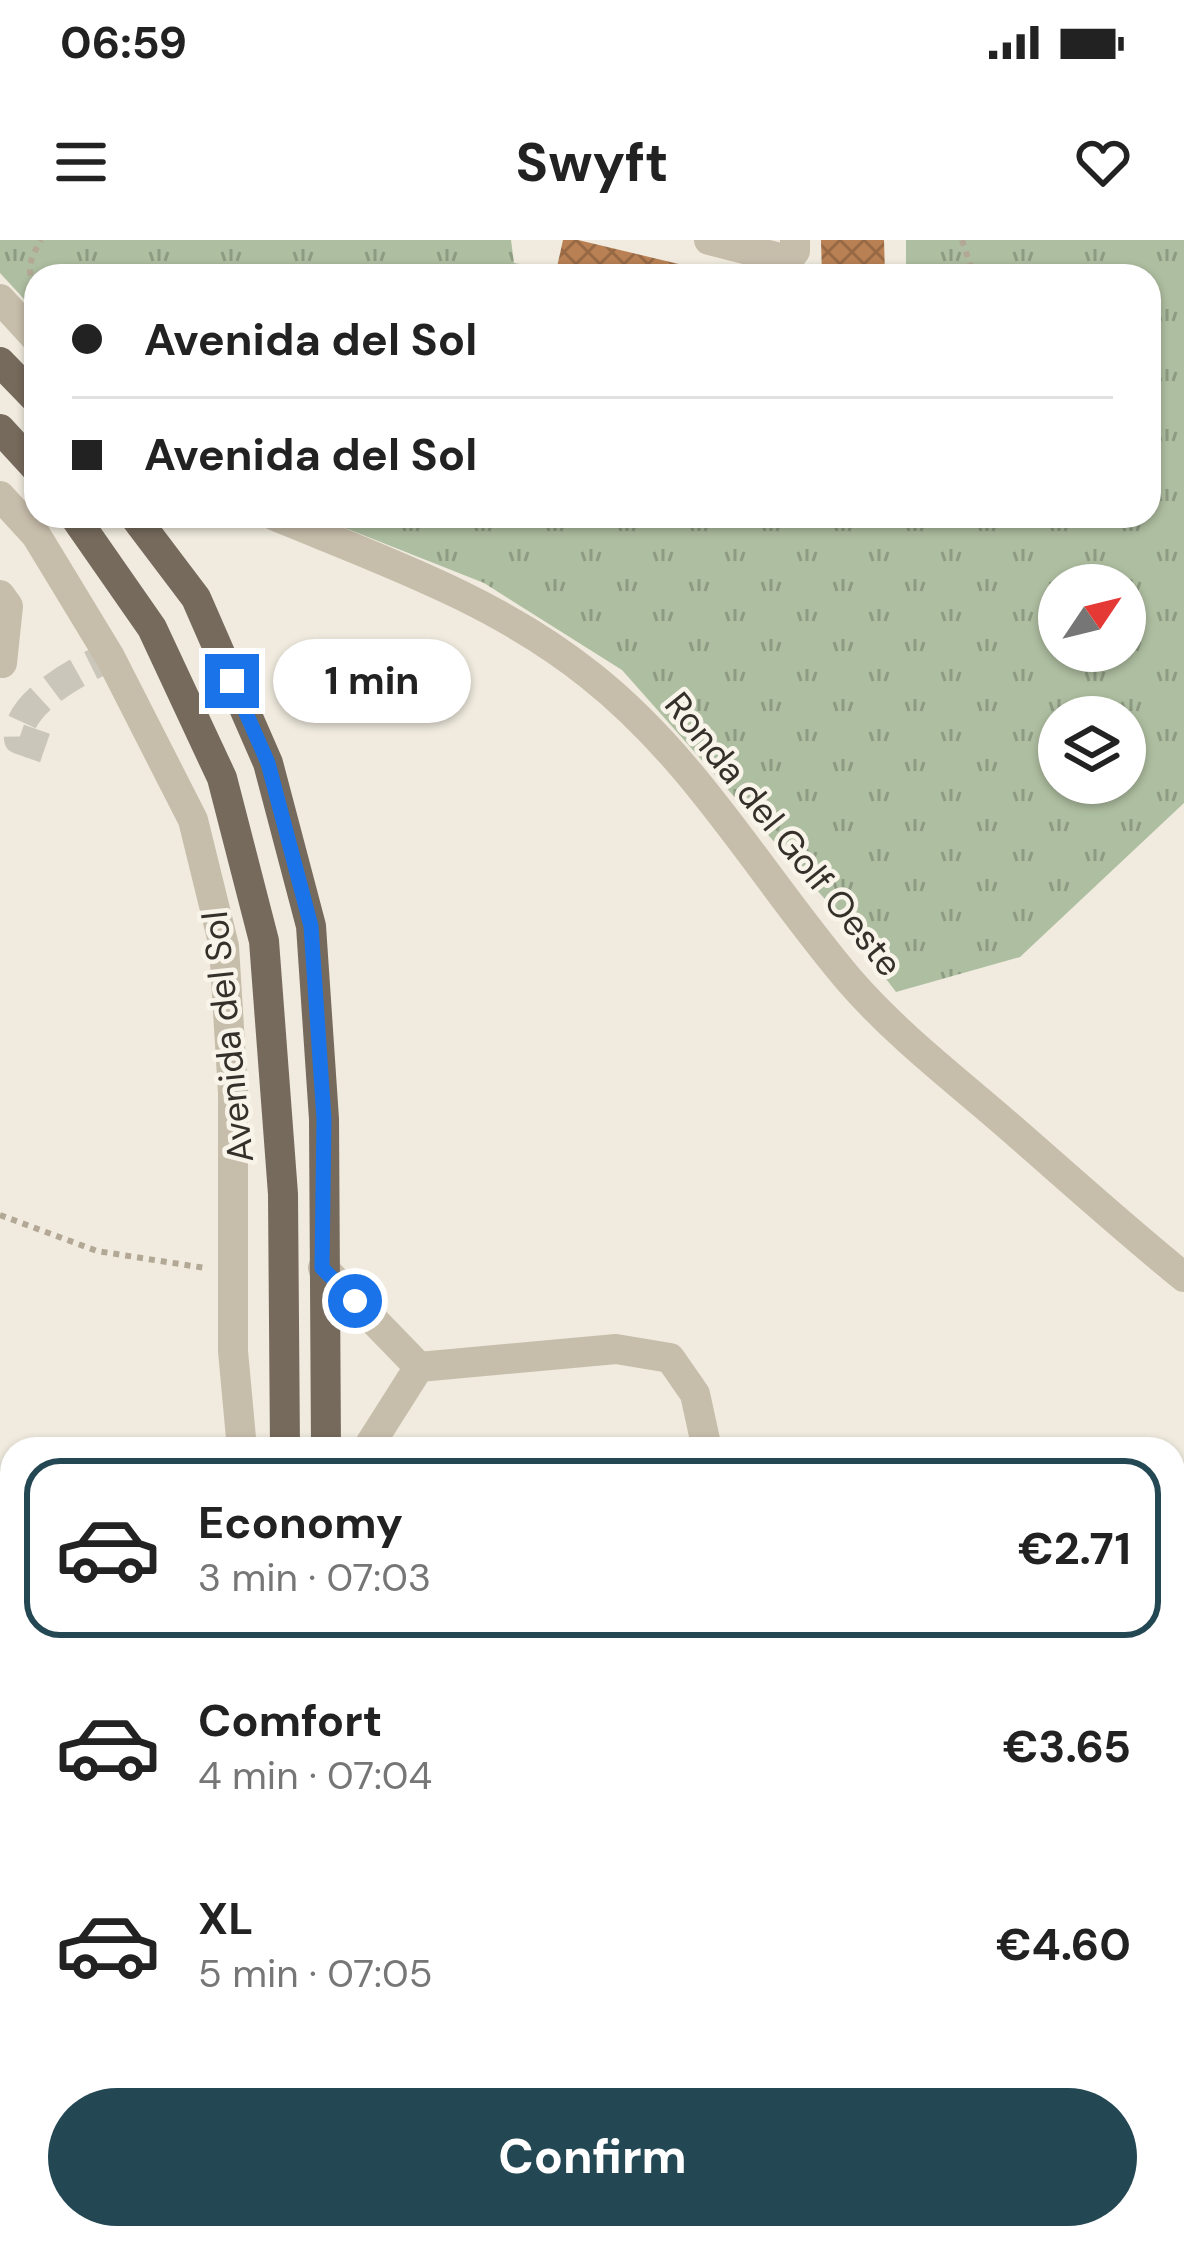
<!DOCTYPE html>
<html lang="en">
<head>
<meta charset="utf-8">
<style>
	:root { --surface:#fff; --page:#f6f6f6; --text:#222; --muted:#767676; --line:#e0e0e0; --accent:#234753 }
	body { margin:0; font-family:"DM Sans",sans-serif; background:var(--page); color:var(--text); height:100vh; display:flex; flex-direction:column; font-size:45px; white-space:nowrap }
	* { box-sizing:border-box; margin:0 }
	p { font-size:39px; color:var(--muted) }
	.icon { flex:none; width:66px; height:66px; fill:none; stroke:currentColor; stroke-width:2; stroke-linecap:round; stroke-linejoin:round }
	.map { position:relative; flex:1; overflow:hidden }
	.drawer { position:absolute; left:0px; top:1197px; width:1185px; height:813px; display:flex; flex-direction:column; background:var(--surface); border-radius:36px 36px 0 0; box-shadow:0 3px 9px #0004 }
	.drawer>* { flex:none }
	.hud { position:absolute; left:24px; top:24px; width:1137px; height:264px; border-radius:36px; box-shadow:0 3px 9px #0004; display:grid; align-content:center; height:264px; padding:0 48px; background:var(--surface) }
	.needle { width:78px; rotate:55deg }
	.fabs { position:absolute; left:1038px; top:324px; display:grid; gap:24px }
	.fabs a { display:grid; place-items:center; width:108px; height:108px; border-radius:50%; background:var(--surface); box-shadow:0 3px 9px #0004; font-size:60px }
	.end { position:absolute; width:54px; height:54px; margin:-27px; border:15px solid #1a73e8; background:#fff; box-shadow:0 0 0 6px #fff }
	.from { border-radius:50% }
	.bubble { position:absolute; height:84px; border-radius:42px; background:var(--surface); box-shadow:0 3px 9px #0004; font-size:39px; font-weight:700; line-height:84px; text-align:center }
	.hud b { display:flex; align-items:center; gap:42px; height:114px; font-size:45px }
	.hud b+b { border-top:3px solid var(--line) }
	.hud i { width:30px; height:30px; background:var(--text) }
	ul { padding:21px 0 0; list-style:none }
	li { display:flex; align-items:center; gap:36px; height:180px; margin:0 24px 18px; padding:0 24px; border:6px solid transparent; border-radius:36px }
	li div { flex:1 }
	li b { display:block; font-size:45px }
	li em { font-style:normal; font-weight:700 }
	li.selected { border-color:var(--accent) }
	li>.icon { width:108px; height:108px; stroke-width:1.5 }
	.button { display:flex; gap:24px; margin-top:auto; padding:24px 48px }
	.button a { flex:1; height:138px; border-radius:72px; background:var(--accent); color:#fff; font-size:48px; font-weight:700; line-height:138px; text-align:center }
	.status { display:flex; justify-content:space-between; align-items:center; height:84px; padding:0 60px; background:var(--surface); direction:ltr }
	.status svg { height:33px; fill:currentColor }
	header { display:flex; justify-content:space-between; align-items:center; height:156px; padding:0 48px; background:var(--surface); font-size:54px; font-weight:700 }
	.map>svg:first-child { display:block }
	.grass { fill:url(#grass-tufts); fill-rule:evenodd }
	.water { fill:url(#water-waves) }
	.building { fill:url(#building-cross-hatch) }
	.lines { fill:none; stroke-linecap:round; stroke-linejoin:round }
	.minor-tunnel { stroke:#cbc6ba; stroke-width:30; stroke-dasharray:30 15; stroke-linecap:butt }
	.path { stroke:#b3a896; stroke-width:6; stroke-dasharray:6 6; stroke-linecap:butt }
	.minor { stroke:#c7bdab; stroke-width:30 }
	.major { stroke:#766a5c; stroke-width:30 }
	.route { stroke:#1a73e8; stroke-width:15 }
	.labels { text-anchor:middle; stroke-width:9; stroke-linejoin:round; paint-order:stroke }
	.street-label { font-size:36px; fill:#36302a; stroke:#f8f4ea }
</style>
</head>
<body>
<div class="status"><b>06:59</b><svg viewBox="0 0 49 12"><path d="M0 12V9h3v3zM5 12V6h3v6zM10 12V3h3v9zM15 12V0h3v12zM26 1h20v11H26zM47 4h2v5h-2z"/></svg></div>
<header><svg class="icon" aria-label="menu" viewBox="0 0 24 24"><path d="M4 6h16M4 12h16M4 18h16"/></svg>Swyft<svg class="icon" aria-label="heart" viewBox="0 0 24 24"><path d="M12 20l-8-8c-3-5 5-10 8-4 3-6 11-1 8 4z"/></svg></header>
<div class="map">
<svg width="1184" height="2008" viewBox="0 0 1184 2008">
	<defs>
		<pattern id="grass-tufts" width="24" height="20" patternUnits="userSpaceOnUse" patternTransform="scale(3)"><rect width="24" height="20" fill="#aebea0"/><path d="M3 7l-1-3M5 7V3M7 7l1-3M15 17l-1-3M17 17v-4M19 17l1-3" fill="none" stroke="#8e9b83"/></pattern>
		<pattern id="water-waves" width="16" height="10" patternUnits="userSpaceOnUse" patternTransform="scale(3)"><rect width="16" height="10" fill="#80a0aa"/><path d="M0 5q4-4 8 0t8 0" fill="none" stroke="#6a838b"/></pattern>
		<pattern id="building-cross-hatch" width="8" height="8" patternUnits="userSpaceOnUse" patternTransform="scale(3)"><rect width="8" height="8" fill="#b98053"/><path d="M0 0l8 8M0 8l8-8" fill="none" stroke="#976945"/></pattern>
	</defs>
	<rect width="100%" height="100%" fill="#f0ebde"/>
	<g class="grass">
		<polygon points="0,0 511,0 514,23 582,36 36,36 36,72 0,33"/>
		<path d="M906,0H1184V563L1020,717L896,752L831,666L622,430L484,343L315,276H1149V36H906ZM1059,345H1125V411H1059ZM1059,477H1125V543H1059Z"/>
	</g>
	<polygon class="water" points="0,1773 12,1789 12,1998 186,1998 191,2008 0,2008"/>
	<g class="building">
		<polygon points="563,0 578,0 729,36 555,36"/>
		<polygon points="821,0 884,0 885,36 822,36"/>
	</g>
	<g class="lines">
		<path class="minor-tunnel" d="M45,508L19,499C15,464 81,428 110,417"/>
		<g class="path">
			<polyline points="962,0 974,36"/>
			<path d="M36,46C24,30 32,16 41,0"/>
			<polyline points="0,975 97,1011 205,1028"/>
			<polyline points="0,1248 12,1274"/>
			<polyline points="297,1998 298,2008"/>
		</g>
		<g class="minor">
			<polyline points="709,0 788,20 795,11 795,0"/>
			<polyline points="0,59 36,98"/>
			<polyline points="0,256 36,295 110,417 193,580 224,706 233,853 233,1111 242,1209"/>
			<path d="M275,276C384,321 498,361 591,436C697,520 763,639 850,741C895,793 952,837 1004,882C1064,934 1122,987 1184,1037"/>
			<polyline points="0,355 8,366 2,423"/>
			<polyline points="323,1028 419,1127 367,1209"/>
			<polyline points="419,1127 616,1109 670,1118 695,1154 707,1209"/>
			<polyline points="1173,1827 1184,1704"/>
			<polyline points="1173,1875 1184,1930"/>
			<polyline points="448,1998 453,2008"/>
		</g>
		<g class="major">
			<polyline points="0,122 36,159"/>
			<polyline points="0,189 36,228"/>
			<polyline points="74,276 152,388 222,538 264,701 283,954 285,1209"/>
			<polyline points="134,276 196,358 268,523 311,686 324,879 326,1209"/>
			<polyline points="503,1998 508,2008"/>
			<polyline points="559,1998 564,2008"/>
		</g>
	</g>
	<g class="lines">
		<polyline class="route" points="232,441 268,523 311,686 324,879 322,1028 355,1061"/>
	</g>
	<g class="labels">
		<g class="street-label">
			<text transform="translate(784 594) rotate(51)" y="13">Ronda del Golf Oeste</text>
			<text transform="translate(227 797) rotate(-96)" y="13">Avenida del Sol</text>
		</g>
	</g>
</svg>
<div class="fabs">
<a><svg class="needle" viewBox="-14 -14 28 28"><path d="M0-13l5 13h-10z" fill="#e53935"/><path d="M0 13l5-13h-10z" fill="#767676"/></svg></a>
<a><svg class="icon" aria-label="layers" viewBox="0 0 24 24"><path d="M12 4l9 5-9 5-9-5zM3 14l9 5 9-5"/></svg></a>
</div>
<i class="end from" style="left:355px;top:1061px"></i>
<i class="end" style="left:232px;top:441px"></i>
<div class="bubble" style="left:273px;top:399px;width:198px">1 min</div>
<div class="hud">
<b><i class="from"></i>Avenida del Sol</b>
<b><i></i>Avenida del Sol</b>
</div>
<section class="drawer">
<ul>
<li class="selected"><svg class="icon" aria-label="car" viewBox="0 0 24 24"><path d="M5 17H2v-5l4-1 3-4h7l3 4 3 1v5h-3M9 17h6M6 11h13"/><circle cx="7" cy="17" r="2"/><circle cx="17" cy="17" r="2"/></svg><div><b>Economy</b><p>3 min · 07:03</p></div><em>€2.71</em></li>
<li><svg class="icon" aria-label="car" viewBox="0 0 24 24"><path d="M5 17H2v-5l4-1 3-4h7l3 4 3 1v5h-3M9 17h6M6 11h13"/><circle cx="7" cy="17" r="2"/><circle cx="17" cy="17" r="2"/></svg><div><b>Comfort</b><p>4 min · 07:04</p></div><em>€3.65</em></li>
<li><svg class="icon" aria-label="car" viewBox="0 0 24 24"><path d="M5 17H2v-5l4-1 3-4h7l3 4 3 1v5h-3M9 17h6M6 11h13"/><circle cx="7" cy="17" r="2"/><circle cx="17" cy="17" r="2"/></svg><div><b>XL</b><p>5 min · 07:05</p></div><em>€4.60</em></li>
</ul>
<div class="button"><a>Confirm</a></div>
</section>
</div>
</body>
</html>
